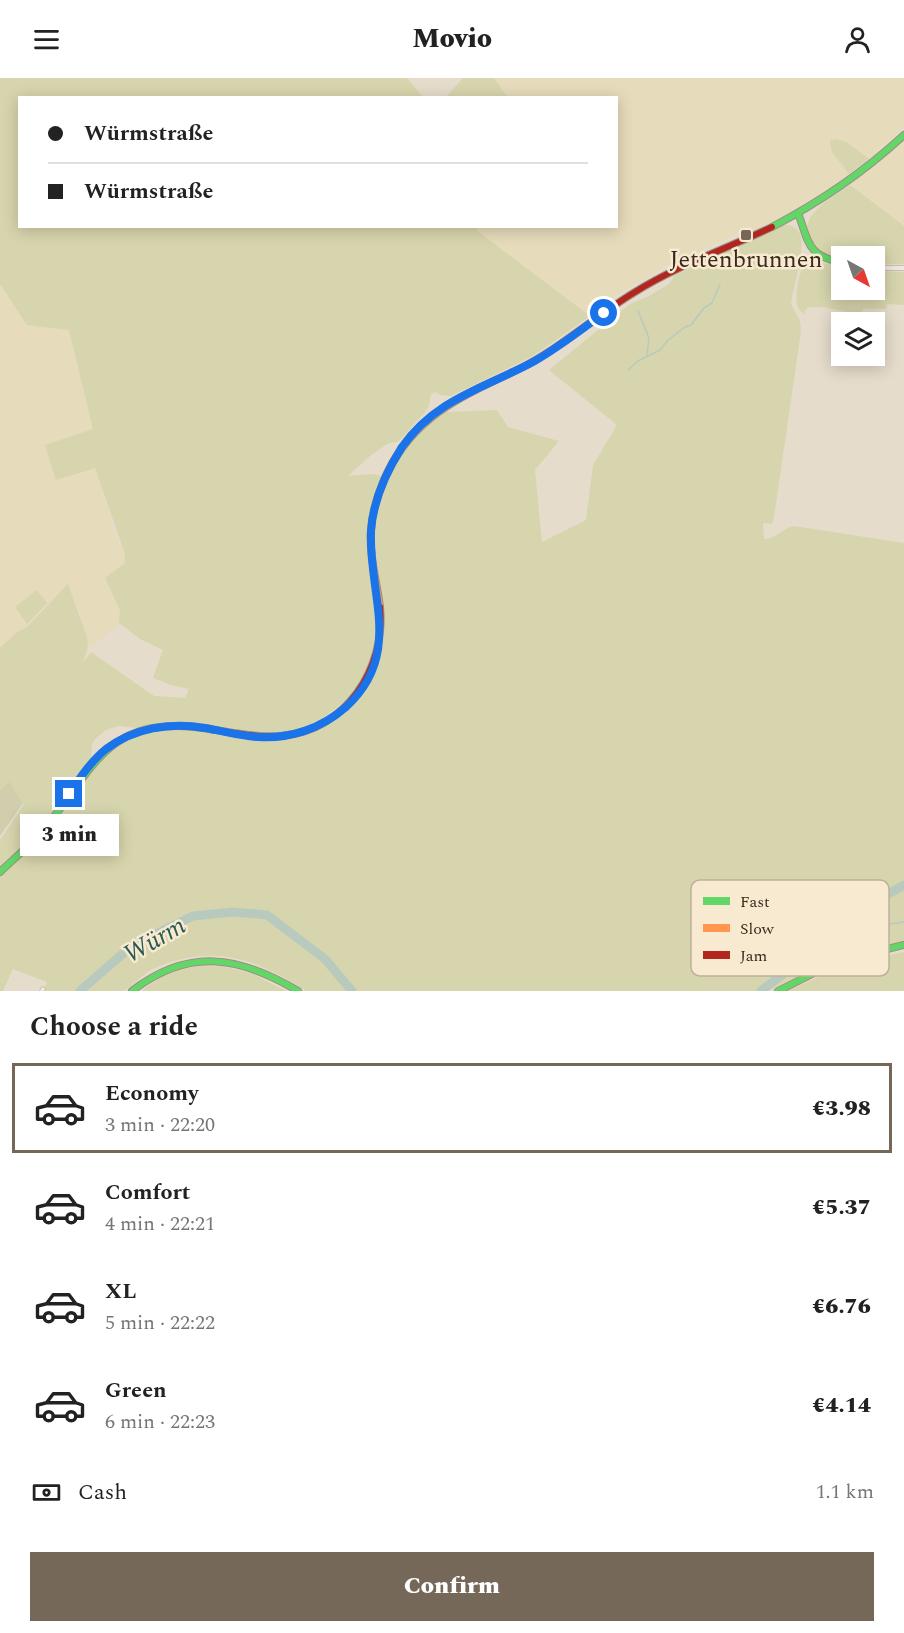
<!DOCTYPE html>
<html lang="en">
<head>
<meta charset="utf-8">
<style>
	:root { --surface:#fff; --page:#f2f2f2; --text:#222; --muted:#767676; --line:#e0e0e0; --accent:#766859 }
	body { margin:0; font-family:Spectral,serif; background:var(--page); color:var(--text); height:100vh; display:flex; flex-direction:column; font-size:22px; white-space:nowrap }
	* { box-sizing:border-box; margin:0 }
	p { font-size:20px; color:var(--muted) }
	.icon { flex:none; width:33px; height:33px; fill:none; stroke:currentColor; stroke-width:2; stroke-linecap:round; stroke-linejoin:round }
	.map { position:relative; height:913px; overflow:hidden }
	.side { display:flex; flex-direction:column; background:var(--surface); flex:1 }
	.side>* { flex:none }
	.banner { position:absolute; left:18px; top:18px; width:600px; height:132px; border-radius:0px; box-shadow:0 3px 15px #0003; display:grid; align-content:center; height:132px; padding:0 30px; background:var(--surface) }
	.needle { width:39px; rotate:140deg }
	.fabs { position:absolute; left:831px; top:168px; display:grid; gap:12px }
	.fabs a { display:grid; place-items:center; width:54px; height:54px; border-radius:0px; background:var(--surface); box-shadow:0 3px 15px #0003; font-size:30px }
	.end { position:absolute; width:27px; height:27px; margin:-14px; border:8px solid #1a73e8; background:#fff; box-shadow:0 0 0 3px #fff }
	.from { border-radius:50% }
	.bubble { position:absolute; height:42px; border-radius:0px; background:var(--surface); box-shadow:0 3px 15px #0003; font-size:20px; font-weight:800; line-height:42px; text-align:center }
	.banner b { display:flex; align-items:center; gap:21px; height:57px; font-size:22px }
	.banner b+b { border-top:2px solid var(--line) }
	.banner i { width:15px; height:15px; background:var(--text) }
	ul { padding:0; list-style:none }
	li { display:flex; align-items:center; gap:18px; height:90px; margin:0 12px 9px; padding:0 18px; border:3px solid transparent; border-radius:0px }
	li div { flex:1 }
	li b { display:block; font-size:22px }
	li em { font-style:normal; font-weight:800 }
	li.current { border-color:var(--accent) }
	li>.icon { width:54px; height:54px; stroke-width:1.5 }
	h2 { padding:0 30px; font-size:27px; line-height:72px }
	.pay { display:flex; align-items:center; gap:15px; height:66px; padding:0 30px; font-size:22px }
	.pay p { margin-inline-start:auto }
	.cta { display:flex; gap:12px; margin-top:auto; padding:12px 30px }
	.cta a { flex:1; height:69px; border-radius:0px; background:var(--accent); color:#fff; font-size:24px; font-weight:800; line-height:69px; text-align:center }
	header { display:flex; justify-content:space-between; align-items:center; height:78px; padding:0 30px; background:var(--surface); font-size:27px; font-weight:800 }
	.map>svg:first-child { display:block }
	.farmland { fill:#e6dbba }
	.green { fill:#d7d5ad }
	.cemetery { fill:#d1cead }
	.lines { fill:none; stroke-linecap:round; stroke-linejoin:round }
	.stream { stroke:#b8cabd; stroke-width:1.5 }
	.river { stroke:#b8cabd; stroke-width:9 }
	.street-casing { stroke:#aaa195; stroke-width:5 }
	.fast-casing { stroke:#9a9084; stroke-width:8 }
	.slow-casing { stroke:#9a9084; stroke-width:8 }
	.jam-casing { stroke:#9a9084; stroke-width:8 }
	.street { stroke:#ede7de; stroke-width:4 }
	.fast { stroke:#63d668; stroke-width:6 }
	.slow { stroke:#ff974d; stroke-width:6 }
	.jam { stroke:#b3261e; stroke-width:6 }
	.route { stroke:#1a73e8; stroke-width:8 }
	.poi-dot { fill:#766859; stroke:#f7ead1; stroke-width:2 }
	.labels { text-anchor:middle; stroke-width:5; stroke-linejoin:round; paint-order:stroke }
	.poi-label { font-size:24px; fill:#3a291c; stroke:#f7ead1 }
	.water-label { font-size:26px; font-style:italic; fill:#2b5a54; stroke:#f7ead1 }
	.key { fill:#f7ead1; stroke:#beb09b; stroke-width:1.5 }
	.key-label { font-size:16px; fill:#3a291c }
</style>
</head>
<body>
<header><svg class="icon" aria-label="menu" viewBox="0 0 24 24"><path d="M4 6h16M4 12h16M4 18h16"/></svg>Movio<svg class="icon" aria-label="person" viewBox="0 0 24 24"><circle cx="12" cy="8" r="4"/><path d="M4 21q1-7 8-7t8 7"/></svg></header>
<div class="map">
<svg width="904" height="913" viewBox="0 0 904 913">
	<rect width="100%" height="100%" fill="#e5dccb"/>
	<g class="farmland">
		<polygon points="494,0 904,0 904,50 869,81 848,65 832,74 849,96 825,113 775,142 751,153 752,148 688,179 669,186 603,225 590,238 476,152 477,148 616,148 616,20 507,19"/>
		<polygon points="904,62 904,148 850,107"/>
		<polygon points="0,206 27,247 69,252 93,351 45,367 95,390 119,467 122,468 125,476 125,484 105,500 120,532 119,545 90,571 80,534 68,506 26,549 16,555 0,570"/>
	</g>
	<g class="green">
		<polygon points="0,0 407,0 423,19 20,20 20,148 477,149 476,152 590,238 533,278 451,318 440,317 436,314 431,316 429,327 425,334 399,363 387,366 370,378 348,398 372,396 382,398 370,437 367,457 376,551 374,572 365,598 350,619 318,644 289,654 254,655 187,644 164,644 138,650 119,648 106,652 96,660 92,666 91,681 68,710 52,735 37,754 0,791 0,762 24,726 9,705 0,712 0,570 16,555 27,549 68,506 87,559 88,569 83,584 91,574 154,618 185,620 189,611 171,607 153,600 163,572 140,561 119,545 120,532 105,500 125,485 125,476 95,390 56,402 45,367 93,351 69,252 27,247 0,206"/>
		<polygon points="463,0 494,0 507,19 446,19"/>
		<polygon points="837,61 848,65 869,81 849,96 832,74 830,63"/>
		<path d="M850,107L904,148V186H875L874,178H842L841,181C830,180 820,175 813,166C793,139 831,120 850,107Z"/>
		<path d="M784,146C791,148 797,149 800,156C806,169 793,210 791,226L800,243L801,253L774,439L772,446L763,445L764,461C775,462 783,450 794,448L904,465V864L887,867L879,850L881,846L871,847L878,866L821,887L768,913H306C256,879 208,865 151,892C143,896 129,912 122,913C115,913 107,913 99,913C81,913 63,913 44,913L47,904L13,891L3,913H0V798C11,788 22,778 32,767C62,734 85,683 125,662C173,637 216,662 263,663C302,663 337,646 361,615C398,567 377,520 374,467C372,413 402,363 444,331L448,334L497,332L508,349L559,363L535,392L542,464L586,442L593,387L617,347L549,292L630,226L649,218L669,206L674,198Z"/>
		<path d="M822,185L841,189L842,212H874L875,193L904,194V227L887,226L886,231H863L861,237L824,229H809L804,233L805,237C801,234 798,231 797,226C795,220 799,192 804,189C807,186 818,186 822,185Z"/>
		<polygon points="37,512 47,525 27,546 15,529"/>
		<polygon points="904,874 904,913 787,913 845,887"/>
		<path d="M218,887L253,896L286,913H142C164,892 189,888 218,887Z"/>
	</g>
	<polygon class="cemetery" points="9,704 23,725 0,758 0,712"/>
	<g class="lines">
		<g class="stream">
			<polyline points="638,233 649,260 647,277"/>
			<polyline points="628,292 638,283 660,272 668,262 685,249 691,247 704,230 712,225 720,206"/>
			<polyline points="849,846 860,850 872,848"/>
			<polyline points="882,847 904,844"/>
		</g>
		<g class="river">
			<polyline points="80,913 133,867 193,838 233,834 267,837 325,881 352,913"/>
			<polyline points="761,913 888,816 904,807"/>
		</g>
		<defs>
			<g id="street">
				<polyline points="874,190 904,190"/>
				<polyline points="42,913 43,911"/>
			</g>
			<g id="fast">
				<path d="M798,135C809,164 806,177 842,185"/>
				<path d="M772,149C820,124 864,94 904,57"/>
				<path d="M0,794C17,778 35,763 49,745C94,689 109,640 194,649"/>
				<path d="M132,913C189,869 239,878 298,913"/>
				<polyline points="778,913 820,892 851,880 904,867"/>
			</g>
			<path id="slow" d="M380,529C377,504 369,478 371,452C372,432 379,413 387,395C416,337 462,318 517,292"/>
			<g id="jam">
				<path d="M517,292C560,271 595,238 635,214C678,187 726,171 772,149"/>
				<path d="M194,649C223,652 252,660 281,658C346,653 386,590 380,529"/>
			</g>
		</defs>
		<use href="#street" class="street-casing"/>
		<use href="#fast" class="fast-casing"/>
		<use href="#slow" class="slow-casing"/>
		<use href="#jam" class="jam-casing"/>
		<use href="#street" class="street"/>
		<use href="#fast" class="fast"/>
		<use href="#slow" class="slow"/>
		<use href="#jam" class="jam"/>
	</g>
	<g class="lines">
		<path class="route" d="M69,716C80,700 91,683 106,671C134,650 170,644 205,650C223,653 240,658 258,659C291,661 322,650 346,629C404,576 368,516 371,453C373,424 386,394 402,369C436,321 484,310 533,284C558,270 581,252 604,235"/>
	</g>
	<rect class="poi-dot" x="740" y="151" width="12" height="12" rx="3"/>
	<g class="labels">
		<g class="poi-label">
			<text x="746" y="189">Jettenbrunnen</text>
		</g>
		<g class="water-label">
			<text transform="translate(154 861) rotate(-30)" y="9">Würm</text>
		</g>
	</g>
	<rect x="691" y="802" width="198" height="96" rx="9" class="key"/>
	<rect x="703" y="819" width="27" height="8" fill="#63d668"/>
	<rect x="703" y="846" width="27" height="8" fill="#ff974d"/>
	<rect x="703" y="873" width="27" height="8" fill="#b3261e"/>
	<g class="key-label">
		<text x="740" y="829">Fast</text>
		<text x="740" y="856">Slow</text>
		<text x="740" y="883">Jam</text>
	</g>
</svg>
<div class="fabs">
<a><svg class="needle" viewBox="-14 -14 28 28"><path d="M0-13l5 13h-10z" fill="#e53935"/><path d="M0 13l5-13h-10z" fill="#767676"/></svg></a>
<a><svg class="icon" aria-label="layers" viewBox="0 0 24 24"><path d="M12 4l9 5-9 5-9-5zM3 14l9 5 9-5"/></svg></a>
</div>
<i class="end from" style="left:604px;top:235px"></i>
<i class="end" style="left:69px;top:716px"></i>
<div class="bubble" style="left:20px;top:736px;width:99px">3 min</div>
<div class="banner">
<b><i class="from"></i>Würmstraße</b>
<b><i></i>Würmstraße</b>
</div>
</div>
<section class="side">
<h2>Choose a ride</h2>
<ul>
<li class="current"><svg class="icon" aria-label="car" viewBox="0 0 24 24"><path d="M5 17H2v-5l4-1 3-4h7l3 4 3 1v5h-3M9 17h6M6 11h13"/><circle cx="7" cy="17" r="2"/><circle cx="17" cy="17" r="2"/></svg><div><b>Economy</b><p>3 min · 22:20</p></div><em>€3.98</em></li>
<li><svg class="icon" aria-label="car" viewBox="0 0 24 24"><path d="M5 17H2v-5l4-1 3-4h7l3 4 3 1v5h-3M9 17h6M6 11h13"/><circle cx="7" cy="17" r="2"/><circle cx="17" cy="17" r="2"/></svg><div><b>Comfort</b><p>4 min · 22:21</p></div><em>€5.37</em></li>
<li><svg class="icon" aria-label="car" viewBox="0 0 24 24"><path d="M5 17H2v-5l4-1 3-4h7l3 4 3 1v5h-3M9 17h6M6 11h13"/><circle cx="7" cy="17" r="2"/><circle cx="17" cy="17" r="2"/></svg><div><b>XL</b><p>5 min · 22:22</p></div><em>€6.76</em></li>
<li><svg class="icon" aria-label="car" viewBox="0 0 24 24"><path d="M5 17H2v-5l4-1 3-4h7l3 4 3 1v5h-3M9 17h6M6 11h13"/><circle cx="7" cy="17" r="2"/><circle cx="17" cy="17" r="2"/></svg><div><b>Green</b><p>6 min · 22:23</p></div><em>€4.14</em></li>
</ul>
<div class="pay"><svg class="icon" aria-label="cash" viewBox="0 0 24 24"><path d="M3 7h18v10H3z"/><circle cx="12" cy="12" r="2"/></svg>Cash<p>1.1 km</p></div>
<div class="cta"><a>Confirm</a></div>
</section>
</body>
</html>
